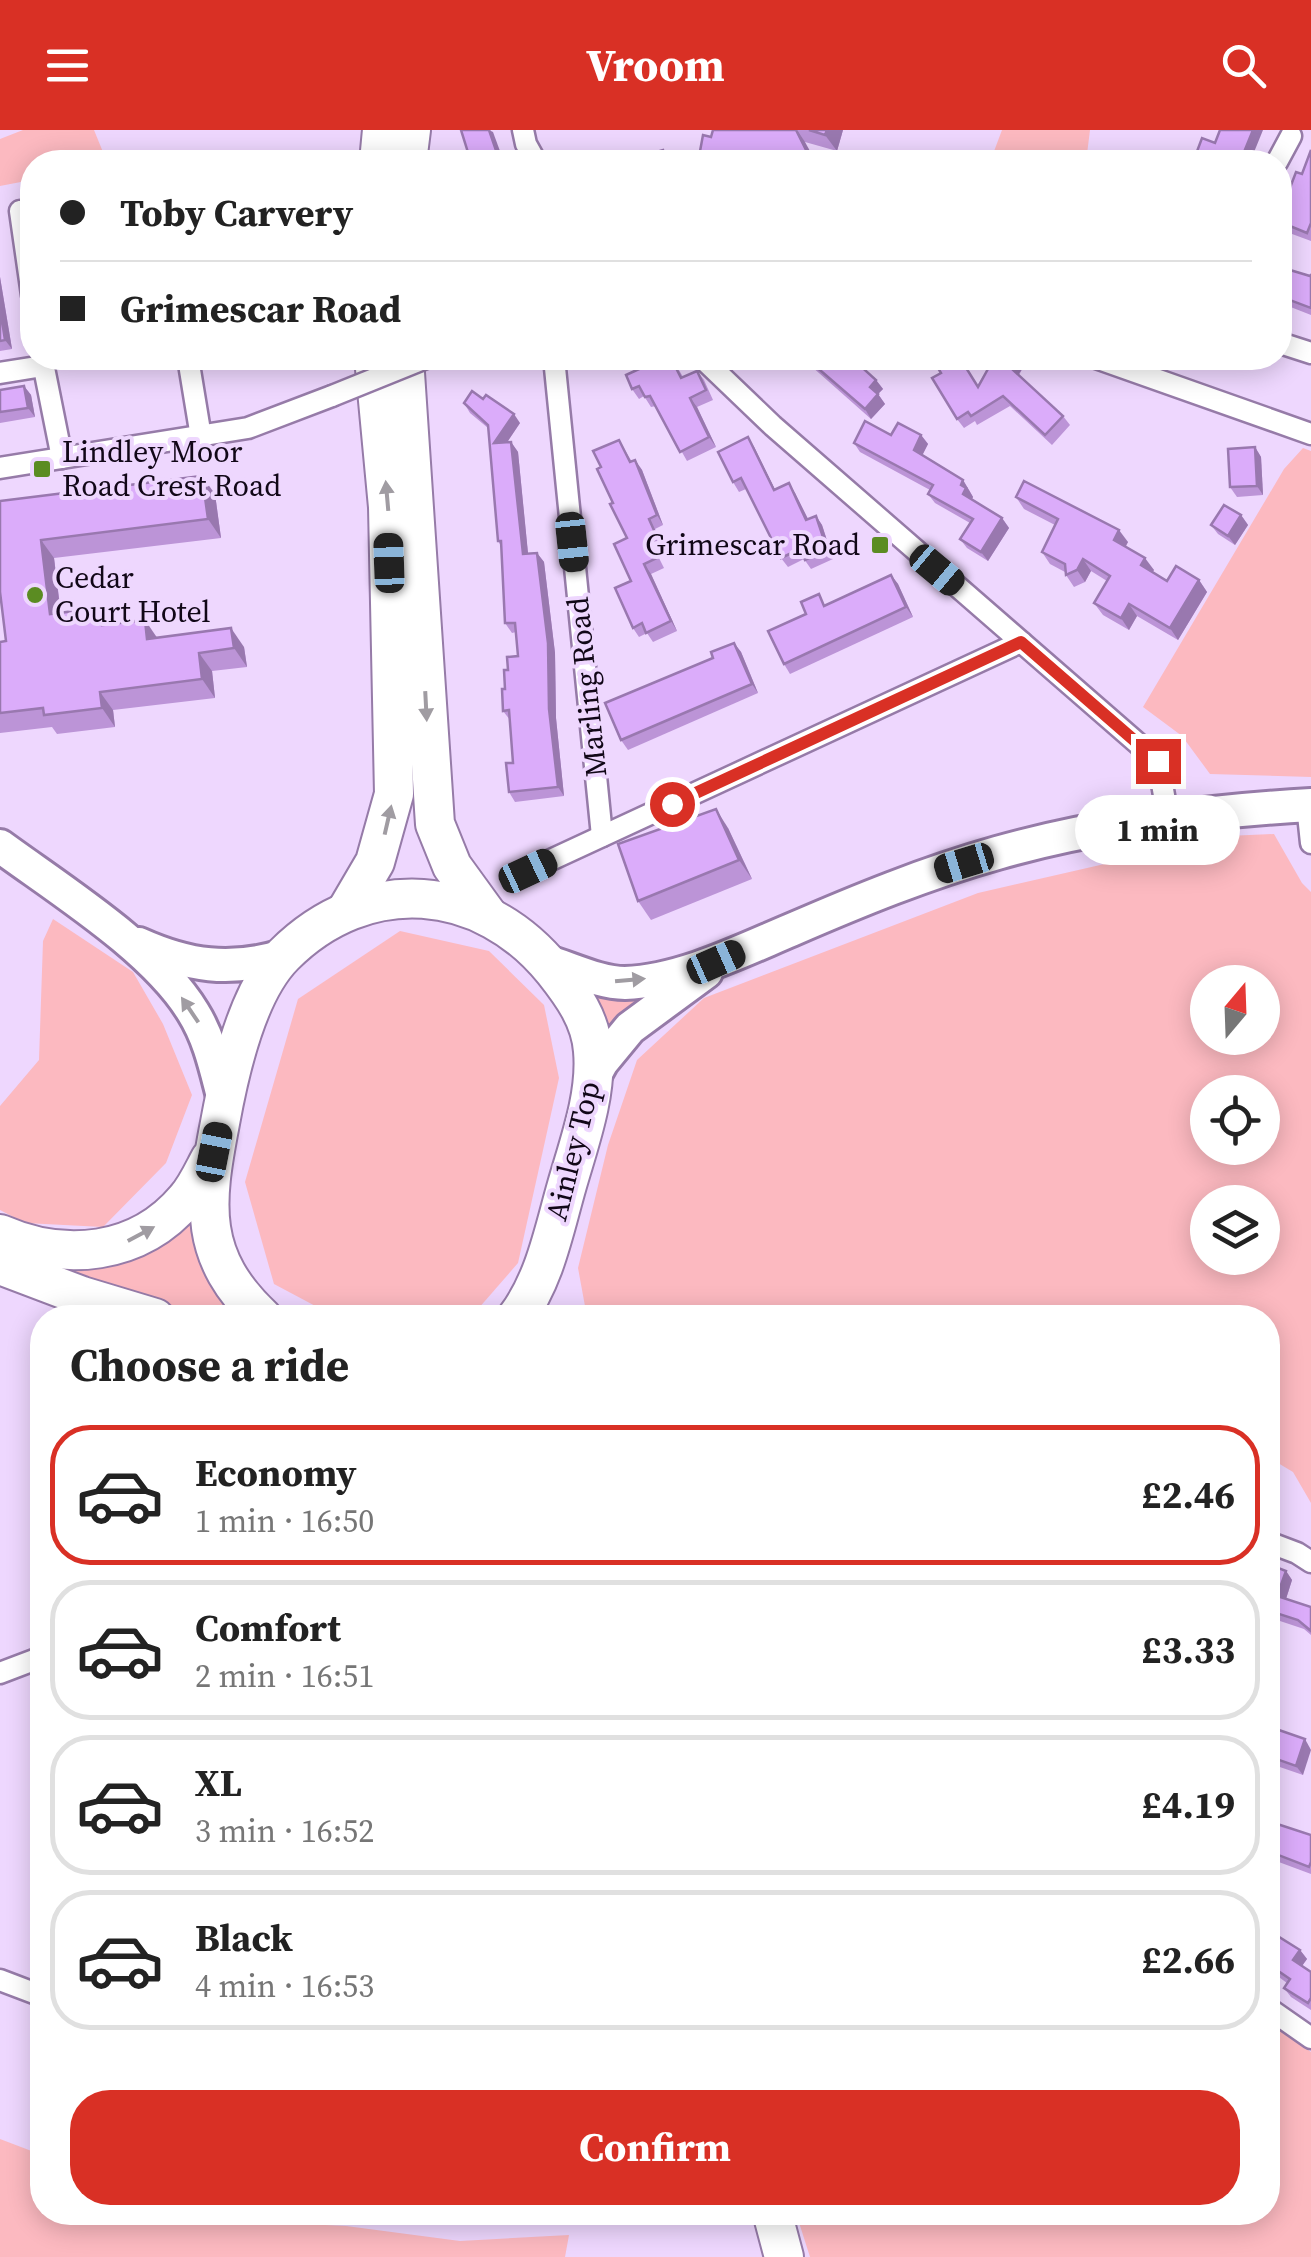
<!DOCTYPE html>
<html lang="en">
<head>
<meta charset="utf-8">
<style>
	:root { --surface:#fff; --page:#f6f6f6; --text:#222; --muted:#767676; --line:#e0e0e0; --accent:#d93025 }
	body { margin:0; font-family:"Source Serif 4",serif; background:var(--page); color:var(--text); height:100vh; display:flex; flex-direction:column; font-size:38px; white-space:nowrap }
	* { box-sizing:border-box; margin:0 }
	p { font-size:32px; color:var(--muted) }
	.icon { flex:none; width:55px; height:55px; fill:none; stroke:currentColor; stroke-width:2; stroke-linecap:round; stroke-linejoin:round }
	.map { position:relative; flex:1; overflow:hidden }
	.sheet { position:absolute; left:30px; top:1175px; width:1250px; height:920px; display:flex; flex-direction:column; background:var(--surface); border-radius:40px; box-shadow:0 5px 25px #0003 }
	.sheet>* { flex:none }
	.banner { position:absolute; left:20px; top:20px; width:1272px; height:220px; border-radius:40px; box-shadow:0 5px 25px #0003; display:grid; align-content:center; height:220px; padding:0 40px; background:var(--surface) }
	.needle { width:65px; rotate:19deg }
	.tools { position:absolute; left:1190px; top:835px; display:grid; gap:20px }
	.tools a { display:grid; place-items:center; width:90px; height:90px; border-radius:50%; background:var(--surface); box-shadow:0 5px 25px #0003; font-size:50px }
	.end { position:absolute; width:45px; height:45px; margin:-22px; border:12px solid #d93025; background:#fff; box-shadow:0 0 0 5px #fff }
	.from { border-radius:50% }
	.bubble { position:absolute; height:70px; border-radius:35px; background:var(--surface); box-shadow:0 5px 25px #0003; font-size:32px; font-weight:700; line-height:70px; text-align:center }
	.car { position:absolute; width:30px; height:60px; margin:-30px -15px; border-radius:12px; box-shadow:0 0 8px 2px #0007; background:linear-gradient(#222 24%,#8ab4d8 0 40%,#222 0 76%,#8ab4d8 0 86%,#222 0) }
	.banner b { display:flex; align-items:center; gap:35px; height:95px; font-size:38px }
	.banner b+b { border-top:2px solid var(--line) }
	.banner i { width:25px; height:25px; background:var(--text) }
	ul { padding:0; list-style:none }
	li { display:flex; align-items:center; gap:30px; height:140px; margin:0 20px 15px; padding:0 20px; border:5px solid var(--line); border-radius:40px }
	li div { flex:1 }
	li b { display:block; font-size:38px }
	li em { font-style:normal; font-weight:700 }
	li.selected { border-color:var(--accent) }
	li>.icon { width:90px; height:90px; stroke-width:1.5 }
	h2 { padding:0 40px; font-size:45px; line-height:120px }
	.primary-button { display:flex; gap:20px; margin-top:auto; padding:20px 40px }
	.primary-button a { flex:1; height:115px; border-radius:40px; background:var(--accent); color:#fff; font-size:40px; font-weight:700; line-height:115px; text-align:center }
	header { display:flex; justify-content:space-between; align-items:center; height:130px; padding:0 40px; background:var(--accent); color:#fff; font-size:45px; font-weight:700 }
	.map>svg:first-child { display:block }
	.green { fill:#fcb9c0; fill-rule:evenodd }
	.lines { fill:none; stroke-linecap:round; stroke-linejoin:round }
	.street-casing { stroke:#967ba8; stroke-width:25 }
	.primary-casing { stroke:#967ba8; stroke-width:38 }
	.highway-casing { stroke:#967ba8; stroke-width:42 }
	.street { stroke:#fff; stroke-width:20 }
	.primary { stroke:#fff; stroke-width:32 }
	.highway { stroke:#fff; stroke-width:38 }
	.street-bridge-casing { stroke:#967ba8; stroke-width:25; stroke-linecap:butt }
	.street-bridge { stroke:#fff; stroke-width:20 }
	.wall { fill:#bc94d7 }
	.shaded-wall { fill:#9978af }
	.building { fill:#dbacfa; stroke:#9978af; stroke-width:2.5 }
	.oneway { fill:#a09ca2 }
	.route { stroke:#d93025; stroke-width:12 }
	.poi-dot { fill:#5b8c22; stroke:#eed7fe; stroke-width:4 }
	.labels { text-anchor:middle; stroke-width:8; stroke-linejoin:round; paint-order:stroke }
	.poi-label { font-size:30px; fill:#110717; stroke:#eed7fe; text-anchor:start }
	.street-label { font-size:30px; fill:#110717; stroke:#eed7fe }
</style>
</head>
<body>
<header><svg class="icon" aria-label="menu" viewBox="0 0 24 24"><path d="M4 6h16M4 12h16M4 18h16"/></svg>Vroom<svg class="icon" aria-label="search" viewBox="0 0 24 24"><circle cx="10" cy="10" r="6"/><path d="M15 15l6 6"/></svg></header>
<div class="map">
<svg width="1311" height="2127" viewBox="0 0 1311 2127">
	<rect width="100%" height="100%" fill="#eed7fe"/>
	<g class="green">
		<polygon points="23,0 94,0 107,32 32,32 32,62 26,51 0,56 0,9"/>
		<polygon points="1002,0 1090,0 1086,32 990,32"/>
		<polygon points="1303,318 1311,321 1311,647 1210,644 1182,606 1143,577 1284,339"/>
		<path d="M1274,704L1302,753L1311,762V1373L1293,1342L1268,1327V1188L587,1187L578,1138L608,1015L637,930L704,868L978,763L1227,706ZM1208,852H1262V908H1208ZM1208,962H1262V1018H1208ZM1208,1072H1262V1128H1208Z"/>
		<polygon points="53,789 133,842 163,894 192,965 166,1033 103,1097 25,1093 0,1080 0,976 39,930 43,811"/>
		<polygon points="400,801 489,821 544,875 559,948 518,1133 471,1187 336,1187 274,1154 245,1052 298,869"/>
		<polygon points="578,856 650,865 599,918"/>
		<path d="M200,1081L246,1187C178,1187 108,1162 48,1133Z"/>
		<polygon points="1268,1890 1311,1922 1311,2127 810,2127 796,2083 1268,2082"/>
		<polygon points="0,2009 42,2025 42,2082 217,2083 245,2091 346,2096 460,2111 569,2105 565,2127 0,2127"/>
	</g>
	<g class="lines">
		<defs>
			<g id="street">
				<polyline points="523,0 526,14 536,32"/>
				<polyline points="1277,32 1291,6"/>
				<polyline points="20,81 32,165"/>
				<polyline points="1280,213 1311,223"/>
				<polyline points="42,228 62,328"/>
				<polyline points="188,228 201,307"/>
				<polyline points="554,228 602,706"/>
				<polyline points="702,228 773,296 1158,631 1168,688"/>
				<polyline points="1096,228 1311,304"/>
				<polyline points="0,243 43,236"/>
				<polyline points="0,338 248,298 332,266"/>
				<polyline points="1307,675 1311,713"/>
				<polyline points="527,741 1021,512"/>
				<polyline points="1268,1412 1297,1423 1311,1432"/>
				<polyline points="0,1543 42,1527"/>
				<polyline points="0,1850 42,1866"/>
				<polyline points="1268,1878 1311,1908"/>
			</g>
			<g id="primary">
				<path d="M0,716C60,760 155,819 193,882C210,909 216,940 224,970"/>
				<path d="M139,814C188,836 230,842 283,826"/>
				<path d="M545,831C570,838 599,853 625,853C681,851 741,821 791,800C858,771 926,743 997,723C1099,694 1205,681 1311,675"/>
				<polyline points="592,950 602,932 630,898 706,842"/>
			</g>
			<g id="highway">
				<polyline points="379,32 382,0"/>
				<polyline points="407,32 411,0"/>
				<polyline points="404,228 435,694 452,736 489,787"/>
				<polyline points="348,778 375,732 394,664 388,377 374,228"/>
				<path d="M0,1104C64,1132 138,1126 186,1069C196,1058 203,1042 210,1029"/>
				<polyline points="0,1135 82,1166 155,1188"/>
				<path d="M263,1188C198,1127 204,1075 220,993C229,943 247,862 284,825C366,743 482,752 554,841C573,865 591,890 593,921C597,965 579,1013 567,1055C554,1100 545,1150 516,1188"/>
				<polyline points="772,2082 784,2127"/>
			</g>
		</defs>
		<use href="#street" class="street-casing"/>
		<use href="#primary" class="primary-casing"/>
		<use href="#highway" class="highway-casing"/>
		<use href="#street" class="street"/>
		<use href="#primary" class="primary"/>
		<use href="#highway" class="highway"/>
		<defs>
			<polyline id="street-bridge" points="332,266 426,228"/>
		</defs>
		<use href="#street-bridge" class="street-bridge-casing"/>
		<use href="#street-bridge" class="street-bridge"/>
	</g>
	<g class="wall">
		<polygon points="713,0 843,0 837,21 805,12 711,7"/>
		<polygon points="1311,20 1311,111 1284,101 1280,95"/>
		<polygon points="1280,137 1310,146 1311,145 1311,185 1288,176 1286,183 1280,180"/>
		<polygon points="0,147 12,219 0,221"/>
		<polygon points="672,228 683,247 697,241 704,250 713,270 697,277 716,317 687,331 656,276 651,277 644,266 639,269 632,259"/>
		<polygon points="802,228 860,228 866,237 864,239 876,250 883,259 878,264 885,274 871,289"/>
		<polygon points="994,228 1020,228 1025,234 1019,245 1063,286 1070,295 1052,315 1010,276 977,295 975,291 964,298 957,289"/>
		<polygon points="24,256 31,265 35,287 0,293 0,260"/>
		<polygon points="464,273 520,293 507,312 511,312 518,322 528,424 537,423 544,432 555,523 556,588 564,666 515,672 509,662 513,633 510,590 503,581 508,540 518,526 516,502 512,503 505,493 501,416 498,411 488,298 470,283"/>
		<polygon points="891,305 921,305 928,314 922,325 963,350 969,360 973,367 972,369 1002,388 1009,398 988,431 967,418 960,409 970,393 935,373 928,364 930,360 860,322 854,313"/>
		<polygon points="748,307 754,317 775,360 795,363 808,389 816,386 822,395 833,429 811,439 804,429 788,437 781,428 746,359 739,362 733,352"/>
		<polygon points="619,310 632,332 635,330 642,340 663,395 655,399 664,416 655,420 664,438 651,444 677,501 653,512 647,503 639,507 633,498 631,451 627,408 601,337"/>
		<polygon points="1255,317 1261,327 1263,365 1237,367 1230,357"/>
		<polygon points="215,364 221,408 54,428 61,483 111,494 157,507 244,517 247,537 212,541 215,568 113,580 115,597 57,604 52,597 0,603 0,512 6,511 0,371"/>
		<polygon points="1016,367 1128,412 1125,416 1154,440 1152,442 1167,451 1199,450 1207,462 1178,510 1137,486 1129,500 1103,485 1094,473 1107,451 1091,441 1085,452 1074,457 1066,445 1065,442 1050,434 1042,422 1055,395 1024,379"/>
		<polygon points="1241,385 1248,395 1235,415 1218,404 1211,395"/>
		<polygon points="891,445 898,454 913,487 790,544 784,534 826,475"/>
		<polygon points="734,513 741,522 758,563 628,620 621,610 713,528"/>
		<polygon points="728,698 752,749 651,790 638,771"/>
		<polygon points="1268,1434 1286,1441 1292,1450 1286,1469 1311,1477 1311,1505 1304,1499 1277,1490 1268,1515"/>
		<polygon points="1305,1609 1303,1645 1274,1635 1268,1626"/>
		<polygon points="1268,1691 1311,1705 1311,1744 1268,1728"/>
		<polygon points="1268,1800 1300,1820 1307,1829 1302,1836 1311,1842 1311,1880 1291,1867 1284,1858 1287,1853 1268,1839"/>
	</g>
	<g class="shaded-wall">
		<polygon points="489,0 493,2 504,32 500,32"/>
		<polygon points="797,0 805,12 816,32 808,32"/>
		<polygon points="827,0 843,0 837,21 825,5"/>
		<polygon points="1253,0 1263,0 1250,32 1240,32"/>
		<polygon points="0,147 12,219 5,210 0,178"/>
		<polygon points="1282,167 1288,176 1286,183 1280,174"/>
		<polygon points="860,228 866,237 862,241 856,232"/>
		<polygon points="1017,228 1020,228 1025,234 1017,247 1011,238"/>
		<polygon points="876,250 883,259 876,266 870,257"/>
		<polygon points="24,256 31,265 35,287 28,278"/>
		<polygon points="878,264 885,274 871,289 865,279"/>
		<polygon points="690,268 697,277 716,317 709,307"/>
		<polygon points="514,284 520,293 500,323 494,313"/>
		<polygon points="921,305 928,314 920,330 914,320"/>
		<polygon points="748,307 754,317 780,370 774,360"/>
		<polygon points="511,312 518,322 529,433 523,424"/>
		<polygon points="1255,317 1261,327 1263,365 1257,356"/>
		<polygon points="635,330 642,340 663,395 657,385"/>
		<polygon points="202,346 215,364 221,408 208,389"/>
		<polygon points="963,350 973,367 970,373 963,364 961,355"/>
		<polygon points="789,353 795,363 813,399 806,390"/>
		<polygon points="1241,385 1248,395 1235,415 1228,406"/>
		<polygon points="816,386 822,395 833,429 827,419"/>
		<polygon points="1002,388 1009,398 988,431 981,422"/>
		<polygon points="1119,400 1128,412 1123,422 1114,410"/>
		<polygon points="41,410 54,428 63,503 50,484"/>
		<polygon points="537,423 544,432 555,523 556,588 564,666 558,657 549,579"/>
		<polygon points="1145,428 1154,440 1149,447 1141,435"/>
		<polygon points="1083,429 1091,441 1085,452 1077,440"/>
		<polygon points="644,434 651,444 677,501 671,491"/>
		<polygon points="891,445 898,454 913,487 906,477"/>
		<polygon points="1199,450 1207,462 1178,510 1170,498"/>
		<polygon points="1129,474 1137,486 1129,500 1121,488"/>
		<polygon points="100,478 113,497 102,495"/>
		<polygon points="145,490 158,509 147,509"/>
		<polygon points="231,498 244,517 247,537 234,518"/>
		<polygon points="734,513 741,522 758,563 752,554"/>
		<polygon points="199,523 212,541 215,568 202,549"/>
		<polygon points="100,562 113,580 115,597 102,578"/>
		<polygon points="716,679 728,698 752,749 739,730"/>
		<polygon points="1286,1441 1292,1450 1284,1475 1277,1466"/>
		<polygon points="1270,1481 1277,1490 1268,1515 1268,1489"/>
		<polygon points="1305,1609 1311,1620 1303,1645 1296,1636"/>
		<polygon points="1300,1820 1307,1829 1299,1840 1293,1830"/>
	</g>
	<g class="building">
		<polygon points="461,0 489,0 500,32 471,32"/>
		<polygon points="713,0 796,0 807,22 808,32 698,32 703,5 711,7"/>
		<polygon points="809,0 827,0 825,5"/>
		<polygon points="1220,0 1253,0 1240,32 1193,32 1202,8 1215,13"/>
		<polygon points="663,20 667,32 623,32"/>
		<polygon points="1311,20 1311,93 1307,103 1280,92 1280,84 1296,42 1302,44"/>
		<polygon points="1280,137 1310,146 1311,145 1311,178 1282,167 1280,172"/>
		<polygon points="0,178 5,210 0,211"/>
		<polygon points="663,228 671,228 681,248 697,241 706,260 690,268 709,307 680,322 650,266 645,267 639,256 632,259 626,245"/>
		<polygon points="806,228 860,228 856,232 876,250 870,257 878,264 865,279"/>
		<polygon points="940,228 960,228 978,257 994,228 1017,228 1011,238 1063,286 1045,305 1003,266 971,286 968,282 957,289 932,248 941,243 934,231"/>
		<polygon points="24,256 28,278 0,282 0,260"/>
		<polygon points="472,261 483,269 486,265 514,284 494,313 511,312 523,424 537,423 548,513 549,579 558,657 509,662 506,633 513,633 509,580 503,581 502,559 505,559 504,540 508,540 507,527 518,526 515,493 505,493 501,411 498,411 488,295 464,273"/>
		<polygon points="865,291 891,305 898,293 921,305 914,320 963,350 961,355 966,358 963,364 1002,388 981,422 960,409 973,389 928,364 933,355 854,313"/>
		<polygon points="748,307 774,360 789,353 806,390 816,386 827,419 805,430 800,419 781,428 741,348 733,352 718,322"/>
		<polygon points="619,310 630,332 635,330 657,385 649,389 657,407 649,411 657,428 644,434 671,491 646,503 642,493 633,498 615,458 631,451 614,414 627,408 610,374 613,373 597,339 601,337 593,321"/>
		<polygon points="1255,317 1257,356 1230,357 1228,319"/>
		<polygon points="202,346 208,389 41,410 50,484 100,478 102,495 145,490 147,509 231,498 234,518 199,523 202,549 100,562 102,578 44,585 43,578 0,583 0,512 6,511 0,462 0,371"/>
		<polygon points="1024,351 1119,400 1114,410 1145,428 1141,435 1167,451 1176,436 1199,450 1170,498 1129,474 1121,488 1094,473 1110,446 1083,429 1077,440 1066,445 1065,434 1042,422 1058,389 1016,367"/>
		<polygon points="1224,375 1241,385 1228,406 1211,395"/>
		<polygon points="891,445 906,477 784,534 768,501 806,484 801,472 819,464 824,476"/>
		<polygon points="734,513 752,554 621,610 605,573 713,528 711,522"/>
		<polygon points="716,679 739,730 638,771 618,714"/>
		<polygon points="1268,1434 1286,1441 1277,1466 1311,1477 1311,1501 1298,1490 1270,1481 1268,1489"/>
		<polygon points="1276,1599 1305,1609 1296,1636 1268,1626"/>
		<polygon points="1268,1691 1311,1705 1311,1732 1309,1737 1268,1721"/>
		<polygon points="1268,1800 1300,1820 1293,1830 1311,1842 1311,1868 1308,1873 1284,1858 1290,1849 1268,1834"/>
	</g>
	<defs><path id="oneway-solid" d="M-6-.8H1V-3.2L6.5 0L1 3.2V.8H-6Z" transform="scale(2.5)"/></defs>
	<g class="oneway">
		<use href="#oneway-solid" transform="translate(387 366) rotate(-95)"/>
		<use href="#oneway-solid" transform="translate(426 576) rotate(87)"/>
		<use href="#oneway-solid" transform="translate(388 690) rotate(-77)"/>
		<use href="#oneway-solid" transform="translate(630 850) rotate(-5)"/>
		<use href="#oneway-solid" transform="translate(190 880) rotate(-124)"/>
		<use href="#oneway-solid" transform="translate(141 1104) rotate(-28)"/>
	</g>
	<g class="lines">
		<polyline class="route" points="672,674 1021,512 1158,631"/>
	</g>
	<g class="poi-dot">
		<rect x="32" y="329" width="20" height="20" rx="5"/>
		<rect x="870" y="405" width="20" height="20" rx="5"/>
		<circle cx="35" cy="465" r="10"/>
	</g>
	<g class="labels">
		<g class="poi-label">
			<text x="62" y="332">Lindley Moor<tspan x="62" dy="34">Road Crest Road</tspan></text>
			<text x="860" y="425" text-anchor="end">Grimescar Road</text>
			<text x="55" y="458">Cedar<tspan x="55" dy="34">Court Hotel</tspan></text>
		</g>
		<g class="street-label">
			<text transform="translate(587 557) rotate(-96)" y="10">Marling Road</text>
			<text transform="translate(573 1021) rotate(-76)" y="10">Ainley Top</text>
		</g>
	</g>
</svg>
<div class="tools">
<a><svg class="needle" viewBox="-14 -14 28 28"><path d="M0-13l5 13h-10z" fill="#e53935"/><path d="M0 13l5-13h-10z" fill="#767676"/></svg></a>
<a><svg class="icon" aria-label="locate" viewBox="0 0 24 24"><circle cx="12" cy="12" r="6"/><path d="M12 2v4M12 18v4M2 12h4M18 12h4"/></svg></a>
<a><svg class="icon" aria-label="layers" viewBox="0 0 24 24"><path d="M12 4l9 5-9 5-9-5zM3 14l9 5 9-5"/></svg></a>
</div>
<i class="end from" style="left:672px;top:674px"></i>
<i class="end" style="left:1158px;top:631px"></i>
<div class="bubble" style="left:1075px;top:665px;width:165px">1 min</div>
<i class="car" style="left:572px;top:412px;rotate:174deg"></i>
<i class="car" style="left:389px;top:433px;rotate:358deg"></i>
<i class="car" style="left:937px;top:440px;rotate:130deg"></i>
<i class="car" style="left:964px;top:733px;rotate:253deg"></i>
<i class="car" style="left:528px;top:741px;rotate:65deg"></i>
<i class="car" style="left:716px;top:832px;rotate:66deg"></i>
<i class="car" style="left:214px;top:1022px;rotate:11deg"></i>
<div class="banner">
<b><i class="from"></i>Toby Carvery</b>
<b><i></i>Grimescar Road</b>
</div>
<section class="sheet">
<h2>Choose a ride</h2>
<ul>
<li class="selected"><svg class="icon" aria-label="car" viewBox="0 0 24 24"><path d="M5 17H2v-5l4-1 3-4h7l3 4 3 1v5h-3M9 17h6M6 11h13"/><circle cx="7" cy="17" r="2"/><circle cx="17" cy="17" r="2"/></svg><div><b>Economy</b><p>1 min · 16:50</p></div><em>£2.46</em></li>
<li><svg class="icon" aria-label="car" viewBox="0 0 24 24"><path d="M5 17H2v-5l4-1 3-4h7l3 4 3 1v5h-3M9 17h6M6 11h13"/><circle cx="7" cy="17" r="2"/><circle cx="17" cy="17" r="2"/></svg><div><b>Comfort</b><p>2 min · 16:51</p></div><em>£3.33</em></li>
<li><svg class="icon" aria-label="car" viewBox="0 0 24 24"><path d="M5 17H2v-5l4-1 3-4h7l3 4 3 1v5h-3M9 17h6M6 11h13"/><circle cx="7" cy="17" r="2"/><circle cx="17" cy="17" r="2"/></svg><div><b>XL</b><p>3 min · 16:52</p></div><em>£4.19</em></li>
<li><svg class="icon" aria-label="car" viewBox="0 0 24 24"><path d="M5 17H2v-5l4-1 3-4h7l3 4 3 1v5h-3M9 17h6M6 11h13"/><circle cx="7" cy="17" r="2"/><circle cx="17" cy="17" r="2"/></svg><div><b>Black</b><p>4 min · 16:53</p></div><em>£2.66</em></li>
</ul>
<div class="primary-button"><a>Confirm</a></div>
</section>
</div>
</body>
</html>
